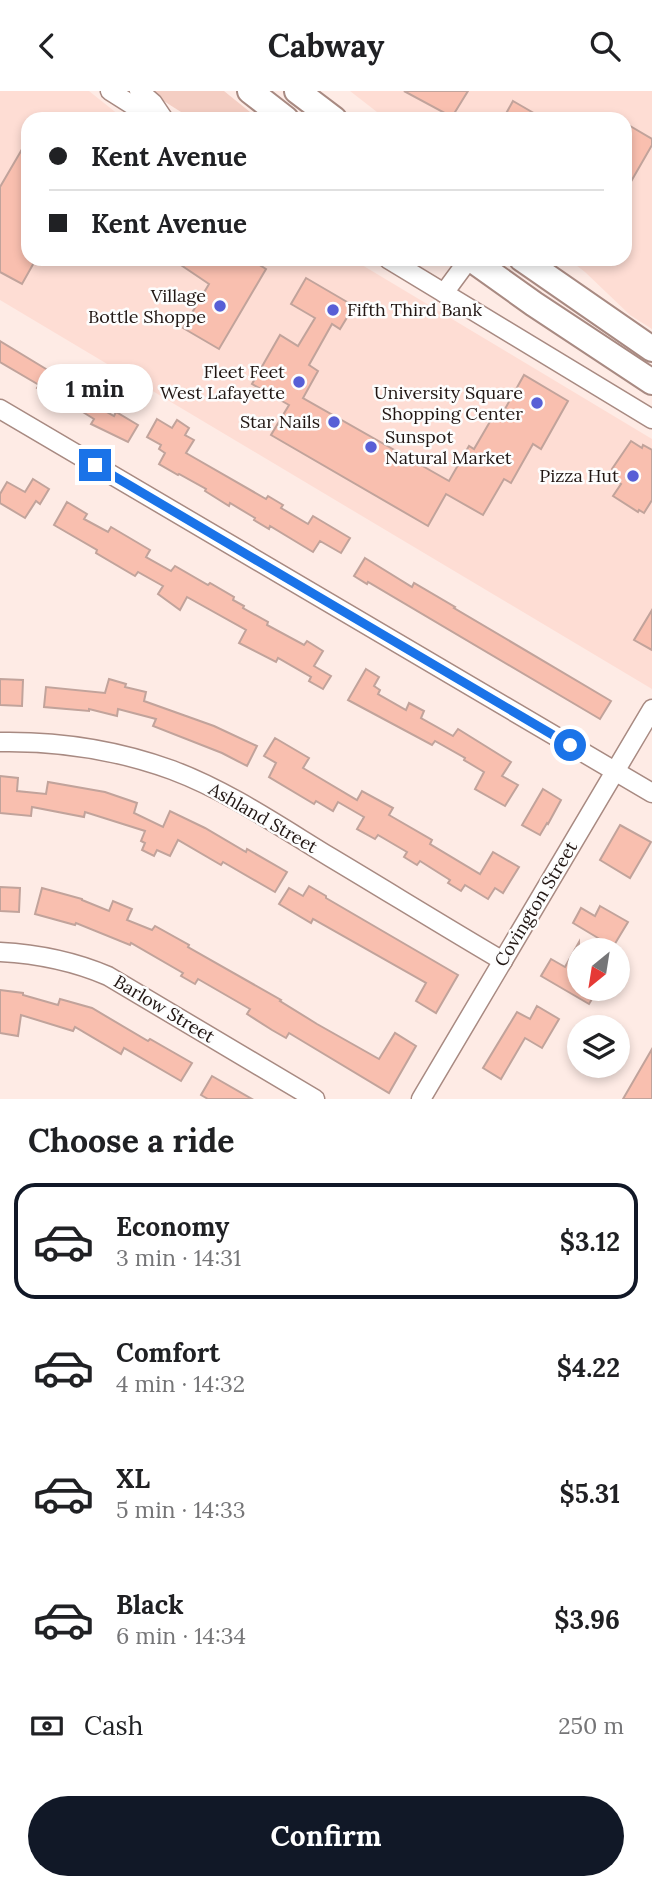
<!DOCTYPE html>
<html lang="en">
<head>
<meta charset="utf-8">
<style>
	:root { --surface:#fff; --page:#f2f2f2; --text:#202124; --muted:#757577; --line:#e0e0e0; --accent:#111827 }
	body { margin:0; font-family:Lora,serif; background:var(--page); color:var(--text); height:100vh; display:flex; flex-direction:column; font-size:26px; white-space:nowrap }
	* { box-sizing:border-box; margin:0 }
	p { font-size:23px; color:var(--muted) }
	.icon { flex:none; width:38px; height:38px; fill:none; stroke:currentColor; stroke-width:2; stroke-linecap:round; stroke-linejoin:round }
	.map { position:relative; height:1008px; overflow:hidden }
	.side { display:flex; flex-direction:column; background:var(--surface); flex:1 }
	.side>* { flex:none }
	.top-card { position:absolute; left:21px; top:21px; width:611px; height:154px; border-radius:21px; box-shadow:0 4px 10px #0003; display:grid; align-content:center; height:154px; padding:0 28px; background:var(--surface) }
	.needle { width:46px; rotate:210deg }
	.buttons { position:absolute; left:567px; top:847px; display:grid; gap:14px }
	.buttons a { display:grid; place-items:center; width:63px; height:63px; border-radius:50%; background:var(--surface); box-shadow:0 4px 10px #0003; font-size:35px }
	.end { position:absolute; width:32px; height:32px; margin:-16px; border:9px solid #1a73e8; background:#fff; box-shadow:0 0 0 4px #fff }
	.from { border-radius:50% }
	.bubble { position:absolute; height:49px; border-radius:24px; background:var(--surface); box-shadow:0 4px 10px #0003; font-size:23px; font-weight:700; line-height:49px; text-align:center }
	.top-card b { display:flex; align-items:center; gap:24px; height:66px; font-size:26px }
	.top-card b+b { border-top:2px solid var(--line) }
	.top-card i { width:18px; height:18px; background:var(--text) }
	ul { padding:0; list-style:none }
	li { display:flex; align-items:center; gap:21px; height:116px; margin:0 14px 10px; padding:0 14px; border:4px solid transparent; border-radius:21px }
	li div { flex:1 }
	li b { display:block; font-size:26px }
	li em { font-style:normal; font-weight:700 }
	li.current { border-color:var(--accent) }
	li>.icon { width:63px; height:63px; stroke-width:1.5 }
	h2 { padding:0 28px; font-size:32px; line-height:84px }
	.pay { display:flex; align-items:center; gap:18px; height:77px; padding:0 28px; font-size:26px }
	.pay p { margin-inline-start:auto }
	.action { display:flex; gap:14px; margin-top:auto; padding:14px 28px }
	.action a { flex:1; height:80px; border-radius:42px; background:var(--accent); color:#fff; font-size:28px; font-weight:700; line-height:80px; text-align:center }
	header { display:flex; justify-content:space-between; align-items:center; height:91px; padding:0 28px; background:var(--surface); font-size:32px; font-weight:700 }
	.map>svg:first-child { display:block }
	.built { fill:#feddd4 }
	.green { fill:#f4cec3 }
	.building { fill:#f9bfaf; stroke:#c1a39b; stroke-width:2 }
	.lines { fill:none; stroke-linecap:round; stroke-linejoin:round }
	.minor-casing { stroke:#a88a82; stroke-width:21 }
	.highway-casing { stroke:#a88a82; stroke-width:28 }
	.minor { stroke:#fff; stroke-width:18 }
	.highway { stroke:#fff; stroke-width:24 }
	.route { stroke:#1a73e8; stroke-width:9 }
	.poi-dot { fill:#585fd6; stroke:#fdfdfd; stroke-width:2.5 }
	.labels { text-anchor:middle; stroke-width:5; stroke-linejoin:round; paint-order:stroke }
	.poi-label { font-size:18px; fill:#211613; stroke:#fdfdfd; text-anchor:end }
	.street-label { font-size:18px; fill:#211613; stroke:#fdfdfd }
</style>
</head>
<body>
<header><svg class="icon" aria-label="back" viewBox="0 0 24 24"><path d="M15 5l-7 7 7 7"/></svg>Cabway<svg class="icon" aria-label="search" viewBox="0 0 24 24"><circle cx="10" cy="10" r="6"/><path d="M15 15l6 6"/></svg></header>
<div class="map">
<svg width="652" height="1008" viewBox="0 0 652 1008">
	<rect width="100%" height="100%" fill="#feebe5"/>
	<g class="built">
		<polygon points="0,0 89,0 124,28 28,28 28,168 352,168 652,348 652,598 0,209"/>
		<polygon points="350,0 652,0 652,238 630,224 585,181 568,168 625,168 625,28 386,28"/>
	</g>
	<polygon class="green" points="148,0 224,0 250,21 255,28 192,28"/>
	<g class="building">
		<polygon points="404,0 468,0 452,26"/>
		<polygon points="513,10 544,28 503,28"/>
		<polygon points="625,32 652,48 652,54 625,101"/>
		<polygon points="28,48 28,168 36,168 22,193 0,181 0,96"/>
		<polygon points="172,168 250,168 266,178 219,258 183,237 209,193"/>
		<polygon points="306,187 354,215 340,238 332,233 309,274 318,280 303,307 449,390 469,355 474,358 495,322 501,325 524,284 568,310 541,358 533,353 511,392 504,388 483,424 446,403 428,435 271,344 289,314 252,293 280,244 298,255 315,227 291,213"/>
		<polygon points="0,250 51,281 53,278 89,299 84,308 114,325 116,321 138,334 128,351 91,333 94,328 65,310 63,313 37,297 39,294 0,271"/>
		<polygon points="157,328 172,337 177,329 189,337 185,344 194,349 186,362 266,408 268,405 283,414 281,417 308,433 313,425 350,447 341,462 320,450 313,461 270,435 269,438 254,429 255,427 230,412 229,415 205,400 206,398 179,383 178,384 159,373 165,362 159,358 161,354 147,346"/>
		<polygon points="631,350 642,357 643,354 652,359 652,409 644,422 639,419 638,421 613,405 621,393 613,388 617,381 612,378"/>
		<polygon points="33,388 49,398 40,413 36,410 25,427 0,412 0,403 7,391 25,401"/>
		<polygon points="67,411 87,423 84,428 108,441 111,436 150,459 146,466 171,480 175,475 208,494 210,492 234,506 233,509 244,515 243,517 268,531 267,534 304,554 307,550 323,560 314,575 331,585 323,598 309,590 311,586 278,567 276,571 239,552 246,539 187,506 180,519 158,503 163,495 138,481 135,485 96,462 97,459 54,434"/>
		<polygon points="365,467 412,496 414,492 455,516 454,517 611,610 600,628 368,491 367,493 354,485"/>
		<polygon points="652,519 652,559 634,549"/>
		<polygon points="366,578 379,586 374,595 380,599 378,603 406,619 409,612 424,620 421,627 453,645 458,638 511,671 502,685 518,694 505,715 475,698 484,681 464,669 465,667 435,650 432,654 348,609"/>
		<polygon points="0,588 23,589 22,615 0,614"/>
		<polygon points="109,588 126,593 125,596 146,601 144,610 214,635 257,655 247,675 222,662 153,635 156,628 118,618 117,625 89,618 89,620 44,616 46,596 105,602"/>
		<polygon points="275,647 309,667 303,677 357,709 362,700 393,717 389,724 432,749 430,753 480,783 493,761 519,776 503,802 495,797 488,808 465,794 461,800 448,792 450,789 420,770 417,774 404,766 407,761 378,744 375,748 357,738 364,726 338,711 333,720 316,710 314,713 269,686 276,672 264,665"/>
		<polygon points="0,685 18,687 17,700 46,703 48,691 105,701 137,712 134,722 163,736 170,720 205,737 246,761 247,758 287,781 275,801 223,771 221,774 178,749 170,765 157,759 154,765 142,759 145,752 141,750 145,740 85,721 84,726 32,716 31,725 0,722"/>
		<polygon points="543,698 561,709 548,733 547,732 540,744 522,734"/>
		<polygon points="620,734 651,751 630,787 600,769"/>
		<polygon points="309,795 326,805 326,807 458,884 436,922 416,910 426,892 313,828 311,832 279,813 289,797 303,805"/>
		<polygon points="0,796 20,797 19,821 0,820"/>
		<polygon points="42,797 82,808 82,809 109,820 113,810 132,818 127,829 152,839 155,835 189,854 188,856 281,909 280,910 317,933 379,968 395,942 416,955 389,1002 289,942 286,947 272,939 247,923 250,918 198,888 195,893 181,885 183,882 131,852 130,854 76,832 75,834 35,823"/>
		<polygon points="600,815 628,831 613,856 573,832 581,817 595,825"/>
		<polygon points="579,851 579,898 586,898 595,903 589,913 541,885 551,868 565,876"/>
		<polygon points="0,899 23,902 23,904 58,914 60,908 92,917 148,950 150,948 192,972 181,990 124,957 121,963 75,936 73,940 21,924 18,945 0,942"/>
		<polygon points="537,915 559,928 542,957 525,947 501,988 483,977 517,921 530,928"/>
		<polygon points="652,958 652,1008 623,1008"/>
		<polygon points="212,985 252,1008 208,1008 201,1004"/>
	</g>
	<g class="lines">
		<defs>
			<g id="minor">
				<polyline points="110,0 140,19 164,28"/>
				<polyline points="139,0 153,12 163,27"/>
				<polyline points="388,168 652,328"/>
				<polyline points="444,202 469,168"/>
				<polyline points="0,318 652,702"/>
				<path d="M0,651C58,650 117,659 172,679C228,700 279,735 330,766C387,800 445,836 503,870"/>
				<path d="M0,861C38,863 73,870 108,885L315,1008"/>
				<polyline points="421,1008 652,618"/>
			</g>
			<g id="highway">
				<polyline points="250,0 286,28"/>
				<polyline points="297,0 334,28"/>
				<polyline points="471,168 534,213 652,291"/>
				<polyline points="522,168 652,258"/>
			</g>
		</defs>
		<use href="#minor" class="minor-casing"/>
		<use href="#highway" class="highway-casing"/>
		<use href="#minor" class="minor"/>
		<use href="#highway" class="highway"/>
	</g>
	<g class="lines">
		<polyline class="route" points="95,374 570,654"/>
	</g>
	<g class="poi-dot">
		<circle cx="220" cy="215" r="7"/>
		<circle cx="333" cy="219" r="7"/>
		<circle cx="299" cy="291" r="7"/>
		<circle cx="537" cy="312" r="7"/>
		<circle cx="334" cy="331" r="7"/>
		<circle cx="371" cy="356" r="7"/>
		<circle cx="633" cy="385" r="7"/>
	</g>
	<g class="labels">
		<g class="poi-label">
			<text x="206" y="211">Village<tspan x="206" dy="21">Bottle Shoppe</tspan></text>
			<text x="347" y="225" text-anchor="start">Fifth Third Bank</text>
			<text x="285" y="287">Fleet Feet<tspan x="285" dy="21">West Lafayette</tspan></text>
			<text x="523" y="308">University Square<tspan x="523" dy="21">Shopping Center</tspan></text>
			<text x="320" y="337">Star Nails</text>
			<text x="385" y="352" text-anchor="start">Sunspot<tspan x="385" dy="21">Natural Market</tspan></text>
			<text x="619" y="391">Pizza Hut</text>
		</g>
		<g class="street-label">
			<text transform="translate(263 727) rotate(30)" y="6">Ashland Street</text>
			<text transform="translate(536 813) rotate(-59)" y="6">Covington Street</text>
			<text transform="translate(164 918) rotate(31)" y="6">Barlow Street</text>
		</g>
	</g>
</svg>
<div class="buttons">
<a><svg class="needle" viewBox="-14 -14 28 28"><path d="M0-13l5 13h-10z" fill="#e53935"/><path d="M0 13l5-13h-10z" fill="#757577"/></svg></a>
<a><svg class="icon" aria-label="layers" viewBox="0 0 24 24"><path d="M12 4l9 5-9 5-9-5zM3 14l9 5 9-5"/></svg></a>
</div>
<i class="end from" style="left:570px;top:654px"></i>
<i class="end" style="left:95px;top:374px"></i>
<div class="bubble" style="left:37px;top:273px;width:116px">1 min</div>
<div class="top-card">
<b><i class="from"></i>Kent Avenue</b>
<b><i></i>Kent Avenue</b>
</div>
</div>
<section class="side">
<h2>Choose a ride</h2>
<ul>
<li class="current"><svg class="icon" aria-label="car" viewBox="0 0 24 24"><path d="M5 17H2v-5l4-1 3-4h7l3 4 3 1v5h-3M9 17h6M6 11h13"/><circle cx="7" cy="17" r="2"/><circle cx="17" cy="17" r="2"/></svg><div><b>Economy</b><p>3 min · 14:31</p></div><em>$3.12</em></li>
<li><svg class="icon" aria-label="car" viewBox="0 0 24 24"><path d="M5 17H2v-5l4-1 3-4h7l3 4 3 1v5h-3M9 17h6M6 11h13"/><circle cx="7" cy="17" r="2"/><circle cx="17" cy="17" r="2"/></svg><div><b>Comfort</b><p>4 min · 14:32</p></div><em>$4.22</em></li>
<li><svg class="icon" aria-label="car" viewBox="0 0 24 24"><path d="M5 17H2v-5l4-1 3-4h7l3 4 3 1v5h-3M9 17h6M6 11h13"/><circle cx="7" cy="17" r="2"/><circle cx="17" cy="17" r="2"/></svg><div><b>XL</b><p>5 min · 14:33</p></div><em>$5.31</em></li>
<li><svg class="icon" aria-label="car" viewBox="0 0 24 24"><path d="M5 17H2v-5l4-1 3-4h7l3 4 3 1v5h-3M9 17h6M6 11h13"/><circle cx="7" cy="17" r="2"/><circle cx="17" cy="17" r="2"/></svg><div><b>Black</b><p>6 min · 14:34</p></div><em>$3.96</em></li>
</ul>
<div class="pay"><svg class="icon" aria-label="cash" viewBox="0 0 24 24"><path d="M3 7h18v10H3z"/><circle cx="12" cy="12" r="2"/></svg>Cash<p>250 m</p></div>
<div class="action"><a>Confirm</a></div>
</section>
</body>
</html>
